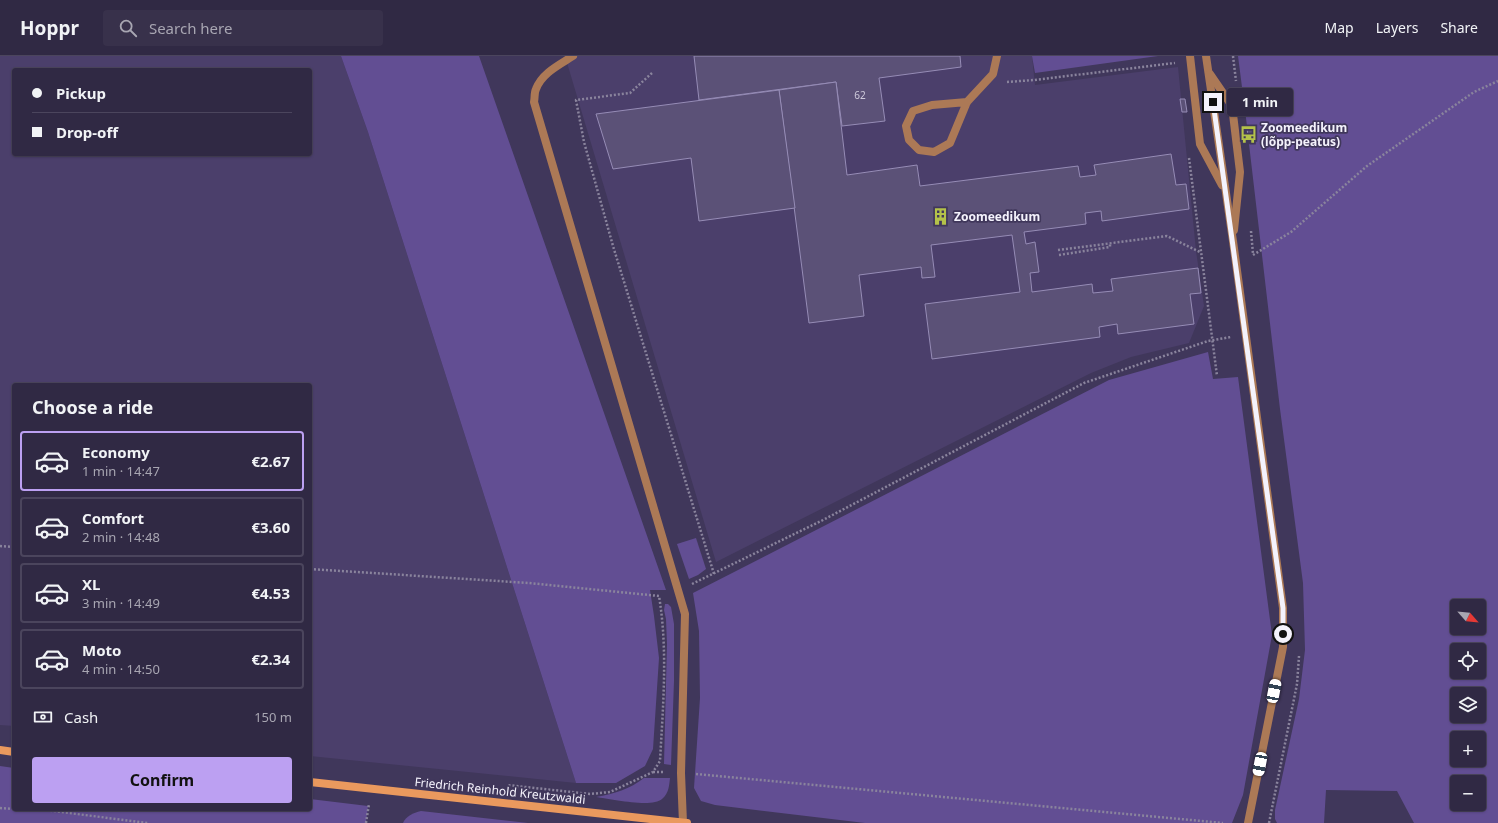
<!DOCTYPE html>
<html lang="en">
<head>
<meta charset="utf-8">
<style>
	:root { --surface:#302944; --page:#38314b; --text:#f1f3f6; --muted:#a8a6b2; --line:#4b455d; --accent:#bca0f2 }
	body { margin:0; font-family:"Noto Sans",sans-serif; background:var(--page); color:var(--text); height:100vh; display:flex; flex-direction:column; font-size:15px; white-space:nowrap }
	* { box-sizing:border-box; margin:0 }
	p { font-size:13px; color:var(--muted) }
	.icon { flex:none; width:22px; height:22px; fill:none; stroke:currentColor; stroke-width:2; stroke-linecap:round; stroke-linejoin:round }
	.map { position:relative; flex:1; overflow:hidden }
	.panel { position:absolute; left:12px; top:327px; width:300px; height:428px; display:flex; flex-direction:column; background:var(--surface); border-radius:4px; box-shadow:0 1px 3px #0004,0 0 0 1px var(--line) }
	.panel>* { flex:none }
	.guide { position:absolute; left:12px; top:12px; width:300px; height:88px; border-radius:4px; box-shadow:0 1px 3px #0004,0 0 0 1px var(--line); display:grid; align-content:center; height:88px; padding:0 20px; background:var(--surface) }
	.needle { width:26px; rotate:117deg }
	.fabs { position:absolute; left:1450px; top:543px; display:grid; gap:8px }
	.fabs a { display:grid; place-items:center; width:36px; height:36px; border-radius:4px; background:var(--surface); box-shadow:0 1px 3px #0004,0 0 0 1px var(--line); font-size:20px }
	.end { position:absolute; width:18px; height:18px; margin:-9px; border:5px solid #f4f2fc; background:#111; box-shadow:0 0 0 2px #111 }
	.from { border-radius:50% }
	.bubble { position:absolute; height:28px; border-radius:4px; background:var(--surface); box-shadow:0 1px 3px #0004,0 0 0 1px var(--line); font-size:13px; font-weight:700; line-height:28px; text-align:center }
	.car { position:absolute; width:12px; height:24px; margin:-12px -6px; border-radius:5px; box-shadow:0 0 3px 1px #0007; background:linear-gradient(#fff 24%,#345 0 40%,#fff 0 76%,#345 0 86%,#fff 0) }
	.guide b { display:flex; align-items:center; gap:14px; height:38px; font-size:15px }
	.guide b+b { border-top:1px solid var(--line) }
	.guide i { width:10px; height:10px; background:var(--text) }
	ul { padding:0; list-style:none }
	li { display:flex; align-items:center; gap:12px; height:60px; margin:0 8px 6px; padding:0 12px; border:2px solid var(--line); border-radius:4px }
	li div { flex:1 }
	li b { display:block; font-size:15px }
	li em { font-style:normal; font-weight:700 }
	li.on { border-color:var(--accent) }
	li>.icon { width:36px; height:36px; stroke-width:1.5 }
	h2 { padding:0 20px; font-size:18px; line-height:48px }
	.pay { display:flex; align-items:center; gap:10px; height:44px; padding:0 20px; font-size:15px }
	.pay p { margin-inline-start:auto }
	.cta { display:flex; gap:8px; margin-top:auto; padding:8px 20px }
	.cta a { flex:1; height:46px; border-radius:4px; background:var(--accent); color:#111; font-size:16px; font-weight:700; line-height:46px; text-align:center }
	header { display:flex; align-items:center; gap:24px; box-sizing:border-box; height:56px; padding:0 20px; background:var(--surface); border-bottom:1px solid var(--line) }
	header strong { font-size:19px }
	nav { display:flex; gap:22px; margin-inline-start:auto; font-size:14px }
	.search { width:280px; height:36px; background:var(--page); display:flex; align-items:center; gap:10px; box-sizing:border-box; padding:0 14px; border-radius:4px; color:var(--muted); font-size:15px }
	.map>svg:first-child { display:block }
	.built { fill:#4b3f6b; fill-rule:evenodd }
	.green { fill:#624e93; fill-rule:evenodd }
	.building { fill:#5b5177; stroke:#968cb6 }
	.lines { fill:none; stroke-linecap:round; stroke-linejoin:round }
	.path { stroke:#8a849d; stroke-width:2.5; stroke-dasharray:2 2; stroke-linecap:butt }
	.lane { stroke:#ac7956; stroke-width:8 }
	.secondary { stroke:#ea995e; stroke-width:8 }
	.route { stroke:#f4f2fc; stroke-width:5 }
	.labels { text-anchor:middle; stroke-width:3.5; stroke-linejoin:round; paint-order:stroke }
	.number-label { font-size:10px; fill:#cecadb }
	.poi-label { font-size:12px; font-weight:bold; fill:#f4f2fc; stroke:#40375b; text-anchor:start }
	.street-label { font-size:12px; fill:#f4f2fc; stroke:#40375b }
</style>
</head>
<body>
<header>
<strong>Hoppr</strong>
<div class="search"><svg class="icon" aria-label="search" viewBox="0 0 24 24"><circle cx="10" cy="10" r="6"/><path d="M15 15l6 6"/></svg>Search here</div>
<nav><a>Map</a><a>Layers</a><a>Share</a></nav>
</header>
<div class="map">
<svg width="1498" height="767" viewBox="0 0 1498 767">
	<rect width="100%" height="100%" fill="#40375b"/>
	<g class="built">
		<path d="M0,0H341L368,76L576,727L310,700V329H14V670L0,669ZM14,14H310V98H14Z"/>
		<polygon points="565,0 1032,0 1035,29 1178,11 1196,195 1204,250 1189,287 1131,301 1091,317 716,506"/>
	</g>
	<g class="green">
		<polygon points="341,0 479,0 666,534 650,534 654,560 659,602 653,693 645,710 616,727 576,727 368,76"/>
		<polygon points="1032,0 1158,0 1035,17"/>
		<path d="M1238,0H1498V767H1414L1397,735L1326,734L1324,767H1277L1275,763V754L1299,643L1305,594L1303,527L1280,353L1249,88L1256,86L1253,69L1247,70ZM1457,550H1479V572H1457ZM1457,594H1479V616H1457ZM1457,638H1479V660H1457ZM1457,682H1479V704H1457ZM1457,726H1479V748H1457Z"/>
		<polygon points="1208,296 1213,323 1238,321 1272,579 1243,739 1232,767 865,767 715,749 701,745 694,732 700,642 699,575 693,537 1109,324"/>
		<polygon points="696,482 706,513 698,519 689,523 677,488"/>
		<polygon points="665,548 668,548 671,551 674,568 674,625 671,709 664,708 667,588 666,563 664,554"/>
		<polygon points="0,710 14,712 14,753 310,753 310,743 368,750 366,767 0,767"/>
		<path d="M644,722H670C669,730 669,737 662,743C652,752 611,743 596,741C614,738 630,733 644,722Z"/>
		<path d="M421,755L528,767H403C406,760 413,757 421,755Z"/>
	</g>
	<g class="building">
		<polygon points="694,0 960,0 961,11 879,22 885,65 842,70 836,26 699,44"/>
		<polygon points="836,26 847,119 917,109 920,130 1078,110 1080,121 1096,119 1094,109 1171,98 1176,129 1186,128 1189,153 1102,165 1101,155 1085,157 1086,168 1024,176 1026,188 1035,186 1039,216 1030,217 1032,236 1092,228 1093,237 1113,235 1111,223 1198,212 1201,237 1190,238 1194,268 1118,278 1117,268 1099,271 1100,281 932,303 925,248 1020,236 1012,179 931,189 935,221 922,222 921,211 859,219 864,260 809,267 779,34"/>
		<polygon points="779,34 795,152 699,165 691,102 613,113 596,58"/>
		<polygon points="1180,43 1185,43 1187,56 1182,56"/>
		<polygon points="1252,70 1253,83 1248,84 1247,71"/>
	</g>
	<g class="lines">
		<g class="path">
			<polyline points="1233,0 1236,25"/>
			<polyline points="652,17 630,37 576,44 584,86 613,190 714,518"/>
			<polyline points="1007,26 1034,24 1175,7"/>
			<polyline points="1189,102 1217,320"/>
			<polyline points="1251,175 1253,198"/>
			<polyline points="1058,194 1167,180 1200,196"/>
			<polyline points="1059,199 1110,191 1110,187"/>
			<polyline points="1253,199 1291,176 1367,110 1474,36 1498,25"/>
			<polyline points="0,490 14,491"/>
			<path d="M310,513L529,527L659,540C668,594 663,650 660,705L653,716L610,736L590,738L507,729"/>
			<polyline points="692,528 823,464 1084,327 1208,285 1231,281"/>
			<polyline points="653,716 665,716"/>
			<polyline points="696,718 1223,767"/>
			<polyline points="0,752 14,753"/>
			<polyline points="18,753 53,755 148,767"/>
			<polyline points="366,767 369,748"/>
			<polyline points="1269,767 1297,628 1299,600"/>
		</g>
		<g class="lane">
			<path d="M573,0C559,9 542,17 536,33C534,37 535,42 534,46L685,558L681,717L683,767"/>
			<polyline points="1190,0 1200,88 1222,129"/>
			<polyline points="1206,0 1233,185 1283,552 1283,591 1248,767"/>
			<polyline points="1210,18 1232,50 1240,116 1234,174"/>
			<polyline points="967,46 932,49 913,55 906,70 909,84 919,94 934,96 950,87 967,46 993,18 997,0"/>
		</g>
		<g class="secondary">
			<polyline points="0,694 14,696"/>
			<polyline points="310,726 687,767"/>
		</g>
	</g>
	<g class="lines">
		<polyline class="route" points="1213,46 1283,552 1283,578"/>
	</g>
	<defs>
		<symbol id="bus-bare" viewBox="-9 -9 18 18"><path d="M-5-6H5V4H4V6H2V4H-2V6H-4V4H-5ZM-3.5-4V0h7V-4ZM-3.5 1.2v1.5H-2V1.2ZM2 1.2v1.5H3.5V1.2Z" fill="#b4c24a" stroke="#40375b" stroke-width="2.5" paint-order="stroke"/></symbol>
		<symbol id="building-bare" viewBox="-9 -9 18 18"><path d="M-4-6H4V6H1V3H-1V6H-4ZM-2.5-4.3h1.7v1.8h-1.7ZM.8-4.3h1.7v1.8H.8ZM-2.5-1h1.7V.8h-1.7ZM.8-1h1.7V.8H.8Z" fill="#b4c24a" stroke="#40375b" stroke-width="2.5" paint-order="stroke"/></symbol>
	</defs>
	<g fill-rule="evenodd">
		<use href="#bus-bare" x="1236" y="66" width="25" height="25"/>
		<use href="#building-bare" x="928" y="148" width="25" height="25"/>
	</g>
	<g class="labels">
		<g class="number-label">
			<text x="860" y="43">62</text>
		</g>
		<g class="poi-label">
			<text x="1261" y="76">Zoomeedikum<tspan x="1261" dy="14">(lõpp-peatus)</tspan></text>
			<text x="954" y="165">Zoomeedikum</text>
		</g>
		<g class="street-label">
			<text transform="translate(500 735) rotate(6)" y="4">Friedrich Reinhold Kreutzwaldi</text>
		</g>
	</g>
</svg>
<div class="fabs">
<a><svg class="needle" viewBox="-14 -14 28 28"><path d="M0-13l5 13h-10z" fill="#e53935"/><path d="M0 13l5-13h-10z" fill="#a8a6b2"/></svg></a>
<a><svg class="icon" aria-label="locate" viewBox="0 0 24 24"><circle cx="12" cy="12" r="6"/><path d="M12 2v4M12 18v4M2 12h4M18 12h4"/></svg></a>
<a><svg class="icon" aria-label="layers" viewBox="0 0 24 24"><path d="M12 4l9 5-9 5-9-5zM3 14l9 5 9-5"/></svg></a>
<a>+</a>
<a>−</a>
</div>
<i class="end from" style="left:1283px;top:578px"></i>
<i class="end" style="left:1213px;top:46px"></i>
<div class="bubble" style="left:1227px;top:32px;width:66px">1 min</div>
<i class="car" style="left:1274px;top:635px;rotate:11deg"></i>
<i class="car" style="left:1260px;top:708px;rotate:191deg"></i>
<div class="guide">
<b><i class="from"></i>Pickup</b>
<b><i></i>Drop-off</b>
</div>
<section class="panel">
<h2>Choose a ride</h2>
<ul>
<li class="on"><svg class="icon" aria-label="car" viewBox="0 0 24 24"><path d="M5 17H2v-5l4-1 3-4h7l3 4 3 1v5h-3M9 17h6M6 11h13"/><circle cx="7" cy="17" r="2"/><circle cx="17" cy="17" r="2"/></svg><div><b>Economy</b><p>1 min · 14:47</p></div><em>€2.67</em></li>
<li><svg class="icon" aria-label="car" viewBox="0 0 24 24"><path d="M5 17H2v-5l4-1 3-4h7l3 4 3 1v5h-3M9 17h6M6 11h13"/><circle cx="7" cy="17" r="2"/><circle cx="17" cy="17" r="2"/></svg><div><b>Comfort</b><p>2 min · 14:48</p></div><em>€3.60</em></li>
<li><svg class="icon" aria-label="car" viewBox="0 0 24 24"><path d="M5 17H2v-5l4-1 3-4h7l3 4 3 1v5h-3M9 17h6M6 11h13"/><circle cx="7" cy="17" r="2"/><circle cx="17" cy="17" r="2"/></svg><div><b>XL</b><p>3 min · 14:49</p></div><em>€4.53</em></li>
<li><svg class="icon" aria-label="car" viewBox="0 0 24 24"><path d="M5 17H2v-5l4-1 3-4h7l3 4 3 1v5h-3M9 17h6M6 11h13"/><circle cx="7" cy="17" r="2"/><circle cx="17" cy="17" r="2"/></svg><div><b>Moto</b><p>4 min · 14:50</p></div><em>€2.34</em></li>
</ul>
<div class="pay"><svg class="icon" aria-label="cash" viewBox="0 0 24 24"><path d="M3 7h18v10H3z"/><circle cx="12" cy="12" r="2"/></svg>Cash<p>150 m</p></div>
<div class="cta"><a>Confirm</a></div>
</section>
</div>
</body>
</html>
